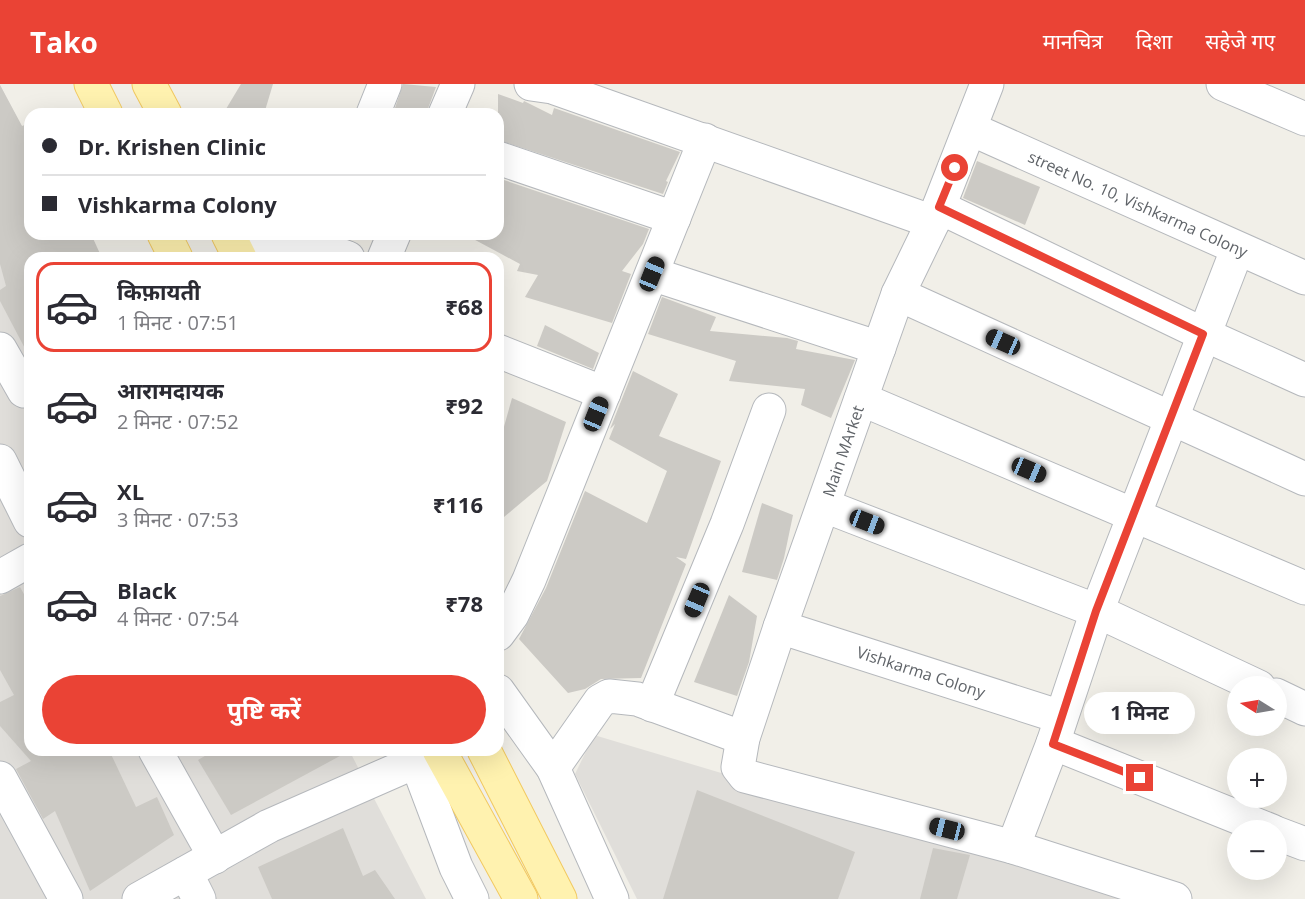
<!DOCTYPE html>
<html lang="hi">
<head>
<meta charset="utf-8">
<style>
	:root { --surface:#fff; --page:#f2f2f3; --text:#2b2b33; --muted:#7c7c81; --line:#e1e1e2; --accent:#ea4335 }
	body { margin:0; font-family:"Open Sans","Noto Sans Devanagari",sans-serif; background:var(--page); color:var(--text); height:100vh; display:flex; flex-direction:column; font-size:22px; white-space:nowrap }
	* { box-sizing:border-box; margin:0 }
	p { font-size:20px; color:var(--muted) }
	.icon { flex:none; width:33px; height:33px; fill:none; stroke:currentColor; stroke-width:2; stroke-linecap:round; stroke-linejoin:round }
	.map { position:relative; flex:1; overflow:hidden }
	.drawer { position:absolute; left:24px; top:168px; width:480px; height:504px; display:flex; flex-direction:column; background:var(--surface); border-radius:18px; box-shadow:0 6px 24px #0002 }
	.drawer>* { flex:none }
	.banner { position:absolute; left:24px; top:24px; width:480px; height:132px; border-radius:18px; box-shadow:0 6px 24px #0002; display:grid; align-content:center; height:132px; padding:0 18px; background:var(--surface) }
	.needle { width:39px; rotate:281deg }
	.fabs { position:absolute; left:1227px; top:592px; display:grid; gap:12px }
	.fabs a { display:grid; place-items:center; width:60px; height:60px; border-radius:50%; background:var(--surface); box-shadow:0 6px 24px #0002; font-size:30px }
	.end { position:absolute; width:27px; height:27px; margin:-14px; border:8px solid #ea4335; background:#fff; box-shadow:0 0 0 3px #fff }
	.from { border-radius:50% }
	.bubble { position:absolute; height:42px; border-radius:21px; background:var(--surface); box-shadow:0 6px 24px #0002; font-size:20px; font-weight:700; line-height:42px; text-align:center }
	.car { position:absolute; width:18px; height:36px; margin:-18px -9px; border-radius:8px; box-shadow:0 0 4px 2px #0007; background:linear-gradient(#222 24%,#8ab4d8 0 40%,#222 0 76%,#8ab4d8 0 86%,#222 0) }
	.banner b { display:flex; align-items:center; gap:21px; height:57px; font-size:22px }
	.banner b+b { border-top:2px solid var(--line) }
	.banner i { width:15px; height:15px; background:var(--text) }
	ul { padding:10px 0 0; list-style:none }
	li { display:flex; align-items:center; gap:18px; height:90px; margin:0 12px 9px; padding:0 6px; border:3px solid transparent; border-radius:18px }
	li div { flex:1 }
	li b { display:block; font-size:22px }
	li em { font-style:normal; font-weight:700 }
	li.active { border-color:var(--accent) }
	li>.icon { width:54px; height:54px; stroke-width:1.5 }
	.action { display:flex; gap:12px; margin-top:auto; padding:12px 18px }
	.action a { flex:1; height:69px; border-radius:36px; background:var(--accent); color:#fff; font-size:24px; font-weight:700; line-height:69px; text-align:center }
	header { display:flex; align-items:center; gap:36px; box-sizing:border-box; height:84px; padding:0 30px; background:var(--accent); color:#fff }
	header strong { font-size:28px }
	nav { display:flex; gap:33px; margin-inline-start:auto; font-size:21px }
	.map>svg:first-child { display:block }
	.industrial { fill:#e0deda }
	.building { fill:#cccac5 }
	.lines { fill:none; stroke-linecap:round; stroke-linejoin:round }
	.minor-casing { stroke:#b5b8bc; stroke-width:35 }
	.major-casing { stroke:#f2c960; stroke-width:35 }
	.minor { stroke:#fff; stroke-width:33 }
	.major { stroke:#fff2af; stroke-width:33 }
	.route { stroke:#ea4335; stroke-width:8 }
	.labels { text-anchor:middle; stroke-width:4.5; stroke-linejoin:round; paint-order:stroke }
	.street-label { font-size:16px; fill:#5f6368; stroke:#fff }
</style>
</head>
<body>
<header>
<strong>Tako</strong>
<nav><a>मानचित्र</a><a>दिशा</a><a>सहेजे गए</a></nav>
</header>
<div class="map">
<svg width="1305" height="815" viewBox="0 0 1305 815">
	<rect width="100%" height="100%" fill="#f1efe8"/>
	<g class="industrial">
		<polygon points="0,1 30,58 30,666 349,666 426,815 0,815"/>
		<polygon points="594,651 1143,815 637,815 575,690"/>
	</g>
	<g class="building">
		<polygon points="241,0 273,0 264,30 223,30"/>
		<polygon points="403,0 436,3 426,30 393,30"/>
		<polygon points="0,1 22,42 30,39 30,150 91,150 102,174 30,174 30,274 0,217 0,206 6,202 0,180"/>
		<polygon points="498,10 523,19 524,17 552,31 554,24 680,68 666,97 668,98 663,110 498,56"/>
		<polygon points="977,77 1040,103 1025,141 963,114"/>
		<polygon points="498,94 649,145 643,160 622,187 631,190 612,239 525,213 538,191 517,187 520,180 464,150 498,150"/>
		<polygon points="662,213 716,233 710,247 787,254 798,257 796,265 855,276 831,334 801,321 805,305 729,297 736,277 648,250"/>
		<polygon points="545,241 599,269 593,285 537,262"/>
		<polygon points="633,287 678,310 659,352 721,377 686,475 676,473 686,480 641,594 601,595 585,605 568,609 519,555 546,504 585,407 647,439 667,387 609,355 615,340 610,345"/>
		<polygon points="512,314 566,338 547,397 498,438 498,364"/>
		<polygon points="762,419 793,431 784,474 777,496 742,488"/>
		<polygon points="20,503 30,521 30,666 109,666 136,723 157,713 174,751 90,807 55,727 43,735 16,685 31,677 0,642 0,618 14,611 0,586 0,512"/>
		<polygon points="729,511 757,532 749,578 737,612 694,598"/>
		<polygon points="215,666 351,666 231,731 198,676"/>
		<polygon points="697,706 855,768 838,815 663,815"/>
		<polygon points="343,744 363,792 375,786 395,815 272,815 258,783"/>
		<polygon points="933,764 970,771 957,815 920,815"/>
	</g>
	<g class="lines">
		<defs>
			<g id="minor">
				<polyline points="531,0 552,3 606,22 933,138"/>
				<polyline points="987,0 933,138 898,210 780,543 743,654 738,683 745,692 1013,763 1175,815"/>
				<polyline points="1223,0 1305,35"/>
				<polyline points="373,30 385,0"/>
				<polyline points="445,30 458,0"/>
				<polyline points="971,45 1305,194"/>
				<polyline points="498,74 674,134"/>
				<polyline points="939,123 1203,250 1305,296"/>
				<path d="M236,165C290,153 296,154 348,174"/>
				<polyline points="384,174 394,150"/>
				<polyline points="652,190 879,264"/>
				<polyline points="898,210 1305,395"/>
				<polyline points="0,265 24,307"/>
				<polyline points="498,267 604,309"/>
				<polyline points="861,315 1305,504"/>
				<polyline points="0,377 30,437"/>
				<polyline points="825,422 1097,527 1259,603"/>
				<polyline points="0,493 30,476"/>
				<polyline points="780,543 1061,633"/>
				<polyline points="498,550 512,531 529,496 705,56"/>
				<polyline points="498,607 553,684 612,815"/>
				<polyline points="1276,611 1305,625"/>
				<polyline points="652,621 727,440 769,326"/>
				<polyline points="1053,659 1272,747"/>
				<polyline points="155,666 215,773"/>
				<polyline points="412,666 456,783 472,815"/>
				<polyline points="553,684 600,617 609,612 637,615 743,654"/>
				<polyline points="0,694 66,815"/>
				<polyline points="1276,749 1305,760"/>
				<polyline points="1013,763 1053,659 1097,527 1237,166"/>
				<polyline points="186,789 199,815"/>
				<polyline points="139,815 269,742 415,678"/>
			</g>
			<g id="major">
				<polyline points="91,0 106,30"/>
				<polyline points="149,0 165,30"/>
				<polyline points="164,150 176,174"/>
				<polyline points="228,150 240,174"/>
				<polyline points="439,666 521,815"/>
				<polyline points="484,666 560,815"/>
			</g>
		</defs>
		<use href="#minor" class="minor-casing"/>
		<use href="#major" class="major-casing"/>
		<use href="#minor" class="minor"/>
		<use href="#major" class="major"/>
	</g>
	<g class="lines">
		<polyline class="route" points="955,84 939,123 1203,250 1096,527 1053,660 1140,694"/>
	</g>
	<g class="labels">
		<g class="street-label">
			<text transform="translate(1138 120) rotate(24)" y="6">street No. 10, Vishkarma Colony</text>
			<text transform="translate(843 367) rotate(-71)" y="6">Main MArket</text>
			<text transform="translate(921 588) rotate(18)" y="6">Vishkarma Colony</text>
		</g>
	</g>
</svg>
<div class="fabs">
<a><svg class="needle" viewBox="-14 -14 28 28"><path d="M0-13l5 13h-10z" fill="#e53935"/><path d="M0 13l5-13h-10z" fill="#7c7c81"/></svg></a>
<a>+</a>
<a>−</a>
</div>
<i class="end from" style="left:955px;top:84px"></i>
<i class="end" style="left:1140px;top:694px"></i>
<div class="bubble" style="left:1084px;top:608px;width:111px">1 मिनट</div>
<i class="car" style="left:652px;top:190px;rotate:22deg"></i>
<i class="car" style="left:1003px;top:258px;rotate:294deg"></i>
<i class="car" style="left:596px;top:330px;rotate:22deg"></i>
<i class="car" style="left:1029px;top:386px;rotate:113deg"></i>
<i class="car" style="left:867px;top:438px;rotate:111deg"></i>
<i class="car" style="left:697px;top:516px;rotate:203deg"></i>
<i class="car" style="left:947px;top:745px;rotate:284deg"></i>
<div class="banner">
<b><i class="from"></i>Dr. Krishen Clinic</b>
<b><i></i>Vishkarma Colony</b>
</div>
<section class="drawer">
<ul>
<li class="active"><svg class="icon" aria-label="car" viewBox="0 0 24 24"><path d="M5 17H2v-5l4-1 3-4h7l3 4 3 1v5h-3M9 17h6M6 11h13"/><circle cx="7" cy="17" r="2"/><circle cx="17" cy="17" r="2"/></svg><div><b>किफ़ायती</b><p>1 मिनट · 07:51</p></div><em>₹68</em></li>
<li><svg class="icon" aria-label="car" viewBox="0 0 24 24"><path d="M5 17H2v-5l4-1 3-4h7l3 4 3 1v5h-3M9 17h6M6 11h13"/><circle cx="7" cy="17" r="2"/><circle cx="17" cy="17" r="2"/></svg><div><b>आरामदायक</b><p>2 मिनट · 07:52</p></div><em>₹92</em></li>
<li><svg class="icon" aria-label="car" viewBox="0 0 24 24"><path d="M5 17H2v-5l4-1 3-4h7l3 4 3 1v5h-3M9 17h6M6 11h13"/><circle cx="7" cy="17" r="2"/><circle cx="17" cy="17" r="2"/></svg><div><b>XL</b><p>3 मिनट · 07:53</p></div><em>₹116</em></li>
<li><svg class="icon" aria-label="car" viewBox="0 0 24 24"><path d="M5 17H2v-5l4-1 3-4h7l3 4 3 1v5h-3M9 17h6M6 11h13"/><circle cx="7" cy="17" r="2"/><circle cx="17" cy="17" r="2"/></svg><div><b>Black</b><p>4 मिनट · 07:54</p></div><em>₹78</em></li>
</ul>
<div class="action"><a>पुष्टि करें</a></div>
</section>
</div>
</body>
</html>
